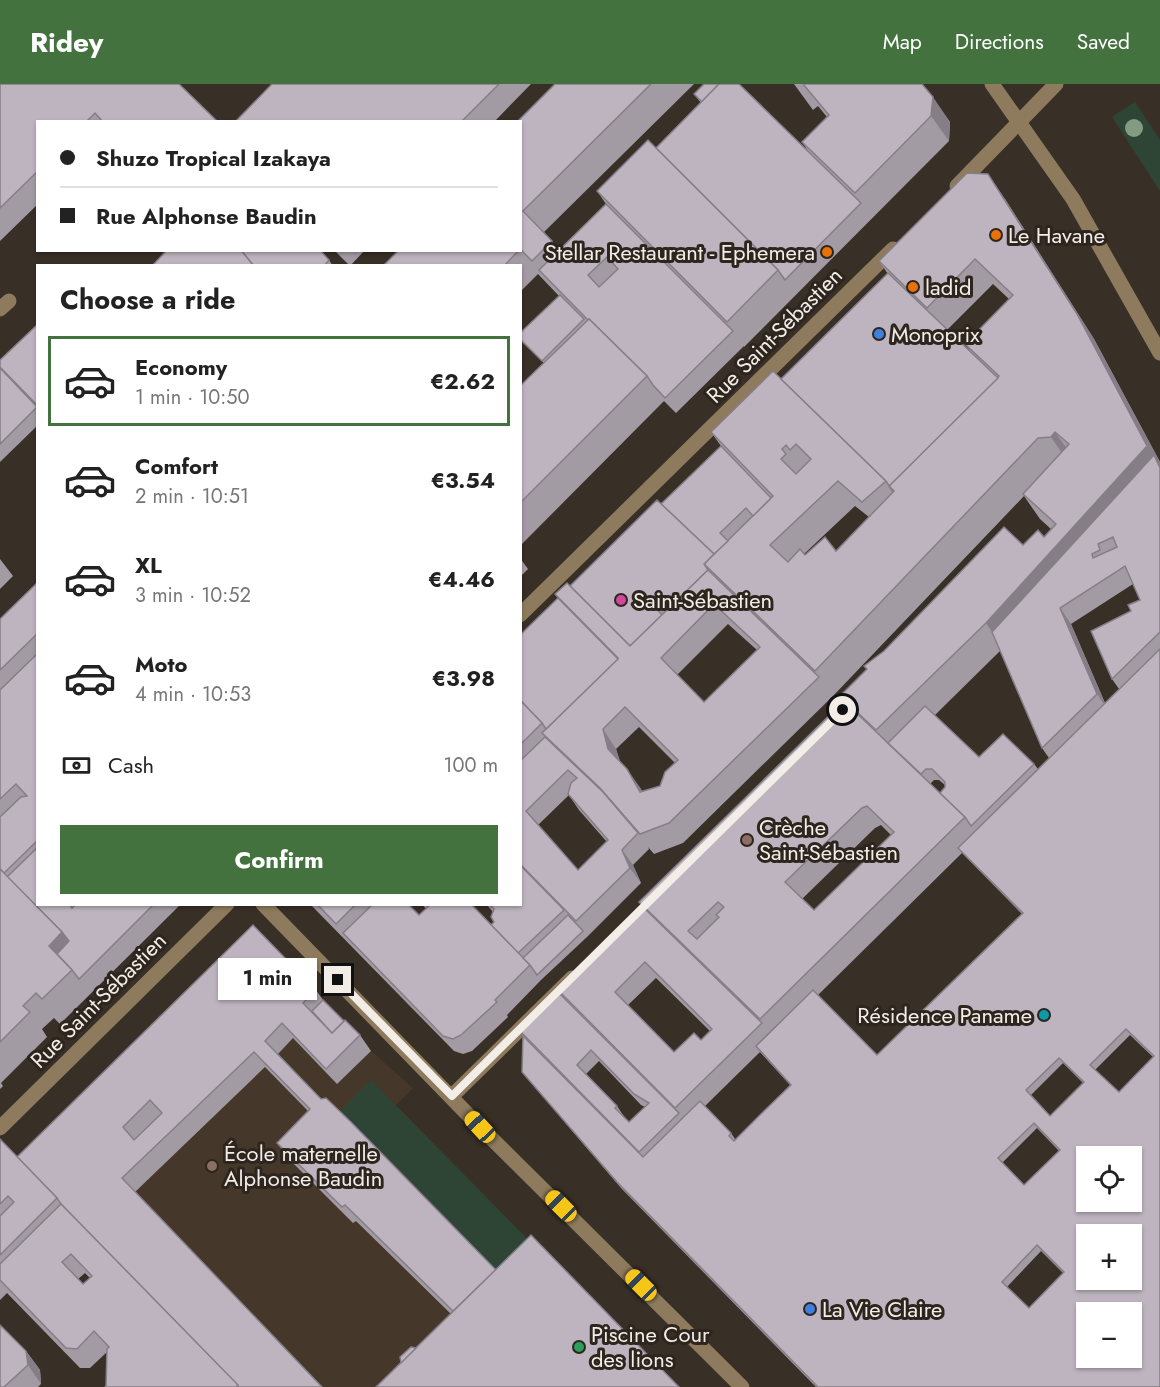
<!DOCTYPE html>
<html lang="en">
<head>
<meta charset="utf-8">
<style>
	:root { --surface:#fff; --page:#f6f6f6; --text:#222; --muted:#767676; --line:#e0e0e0; --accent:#43723f }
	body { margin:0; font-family:Jost,sans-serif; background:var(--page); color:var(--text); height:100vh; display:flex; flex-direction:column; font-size:22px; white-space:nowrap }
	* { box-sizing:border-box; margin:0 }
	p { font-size:20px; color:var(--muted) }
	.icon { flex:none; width:33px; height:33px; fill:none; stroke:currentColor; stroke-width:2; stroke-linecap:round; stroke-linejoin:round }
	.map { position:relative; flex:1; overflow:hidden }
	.drawer { position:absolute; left:36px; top:180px; width:486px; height:642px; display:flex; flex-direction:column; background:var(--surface); border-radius:0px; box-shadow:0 2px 4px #0004 }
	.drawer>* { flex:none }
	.hud { position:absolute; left:36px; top:36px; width:486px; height:132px; border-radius:0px; box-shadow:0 2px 4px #0004; display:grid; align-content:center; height:132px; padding:0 24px; background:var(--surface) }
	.controls { position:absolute; left:1076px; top:1062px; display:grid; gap:12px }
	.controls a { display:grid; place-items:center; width:66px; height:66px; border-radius:0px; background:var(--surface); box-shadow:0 2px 4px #0004; font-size:30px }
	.end { position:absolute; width:27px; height:27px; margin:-14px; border:8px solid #f3ede8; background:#111; box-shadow:0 0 0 3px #111 }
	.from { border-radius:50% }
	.bubble { position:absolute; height:42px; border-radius:0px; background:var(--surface); box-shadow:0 2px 4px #0004; font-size:20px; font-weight:700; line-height:42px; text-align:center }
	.car { position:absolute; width:18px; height:36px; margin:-18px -9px; border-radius:8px; box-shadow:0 0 4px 2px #0007; background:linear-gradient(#f5c518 24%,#345 0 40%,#f5c518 0 76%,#345 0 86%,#f5c518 0) }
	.hud b { display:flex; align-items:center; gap:21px; height:57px; font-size:22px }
	.hud b+b { border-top:2px solid var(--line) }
	.hud i { width:15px; height:15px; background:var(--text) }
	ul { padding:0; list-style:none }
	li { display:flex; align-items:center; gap:18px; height:90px; margin:0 12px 9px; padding:0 12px; border:3px solid transparent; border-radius:0px }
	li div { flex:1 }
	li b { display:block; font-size:22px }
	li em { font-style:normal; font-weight:700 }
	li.selected { border-color:var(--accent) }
	li>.icon { width:54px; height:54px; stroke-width:1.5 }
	h2 { padding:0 24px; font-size:27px; line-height:72px }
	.pay { display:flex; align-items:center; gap:15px; height:66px; padding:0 24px; font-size:22px }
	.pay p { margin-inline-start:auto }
	.button { display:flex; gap:12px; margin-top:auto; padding:12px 24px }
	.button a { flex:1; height:69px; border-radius:0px; background:var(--accent); color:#fff; font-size:24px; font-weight:700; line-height:69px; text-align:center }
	header { display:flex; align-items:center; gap:36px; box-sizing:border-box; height:84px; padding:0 30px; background:var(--accent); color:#fff }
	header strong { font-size:28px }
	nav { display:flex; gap:33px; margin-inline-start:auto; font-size:21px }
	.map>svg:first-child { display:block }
	.built { fill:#45382b }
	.green { fill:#2e4535 }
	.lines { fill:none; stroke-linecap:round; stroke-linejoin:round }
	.minor { stroke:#8e7b5e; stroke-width:15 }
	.tree { fill:#829b82 }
	.wall { fill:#a39ba4; fill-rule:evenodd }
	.shaded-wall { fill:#857e86 }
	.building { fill:#beb4bf; stroke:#857e86; stroke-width:1.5; fill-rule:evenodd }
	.route { stroke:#f3ede8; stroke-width:8 }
	.food-dot { fill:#e8710a; stroke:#2d251e; stroke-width:2 }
	.shop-dot { fill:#3f7fe0; stroke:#2d251e; stroke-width:2 }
	.hotel-dot { fill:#d1479c; stroke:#2d251e; stroke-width:2 }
	.education-dot { fill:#8d6e63; stroke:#2d251e; stroke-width:2 }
	.culture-dot { fill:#0f9aa8; stroke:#2d251e; stroke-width:2 }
	.leisure-dot { fill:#2e9e5b; stroke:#2d251e; stroke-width:2 }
	.labels { text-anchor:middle; stroke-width:6; stroke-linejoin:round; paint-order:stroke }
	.poi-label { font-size:22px; fill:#f3ede8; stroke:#2d251e; text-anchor:start }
	.street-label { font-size:22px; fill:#f3ede8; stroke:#2d251e }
</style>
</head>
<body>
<header>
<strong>Ridey</strong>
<nav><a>Map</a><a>Directions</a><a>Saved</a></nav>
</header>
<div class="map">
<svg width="1160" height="1303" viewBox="0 0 1160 1303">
	<rect width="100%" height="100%" fill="#382f27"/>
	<polygon class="built" points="263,857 371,967 413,1004 363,1054 514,1209 419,1303 234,1303 27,1090"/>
	<g class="green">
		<polygon points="1135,18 1160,56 1160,107 1112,33"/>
		<polygon points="371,996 548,1176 514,1209 337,1030"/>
	</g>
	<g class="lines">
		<g class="minor">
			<polyline points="992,0 1073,115 1160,269"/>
			<polyline points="957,102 1056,0"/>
			<polyline points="0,225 9,217"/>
			<polyline points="520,531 893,165"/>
			<polyline points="263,820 480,1043 742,1303"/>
			<polyline points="452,1012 572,894"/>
			<polyline points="0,1044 227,820"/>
		</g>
	</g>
	<circle class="tree" cx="1134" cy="44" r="9"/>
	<g class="wall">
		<polygon points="0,0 218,38 38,38 38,120 0,157"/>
		<polygon points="272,0 531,0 494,38 235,38"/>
		<polygon points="555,0 694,0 544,148 552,157 559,166 606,120 597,107 656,64 701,19 694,10 742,3 808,67 802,58 827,33 818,22 813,26 794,0 922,0 950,38 949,57 744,263 744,262 676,329 664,317 520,462 520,302 544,279 522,258 520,256 520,249 559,212 538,190 520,208 520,182 383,182 399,166 520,166 520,38"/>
		<path d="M1005,115L1094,255L1160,378V1303H816L621,1104L526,993L522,988L525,954L521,948L560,910L557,905L642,822L639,818L844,617L840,612L867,586L864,582L1023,461L1044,453L1051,445L1040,435L1024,412L833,612L683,759L654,770L648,763L649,765L633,781L641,799L587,853L541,896L507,931L508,933L472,967L463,970L454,967L310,820H408L419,831L426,825L422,820H471L491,841L494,838L493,828L486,820H520V551L558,514L555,510L570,502L661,420L721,362L711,348L781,295L888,190L879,177ZM993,200L1009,215L965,260L971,268L947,246ZM855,422L869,433L836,467L805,471L804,470ZM1133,500L1140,516L1131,527L1112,595L1119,605L1105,619L1071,540ZM728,540L757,566L704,618L677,591ZM1000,567L1042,664L1049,674L1038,685L1034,680L979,673L935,631ZM639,643L675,679L660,702L643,708L620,677L616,665ZM934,696H939L945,701V703L940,709L930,700ZM569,711L579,726L607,758L578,786L538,741ZM881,741L891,751L814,826L802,815L875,744ZM962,769L1022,830L877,971L818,911ZM656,894L710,947L701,956L674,968L628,921ZM1130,951L1153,973L1119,1008L1095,986ZM760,968L790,1001L734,1057L735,1055L731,1049L705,1022ZM599,977L641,1021L645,1023L629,1038L625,1034L617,1022L586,990ZM1063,979L1083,999L1050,1032L1031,1011ZM1037,1044L1059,1067L1024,1101L1002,1079ZM1041,1167L1063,1189L1029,1224L1007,1203Z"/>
		<polygon points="334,166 365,166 350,182"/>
		<polygon points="329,176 333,182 152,182"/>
		<polygon points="38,240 38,341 0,378 0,283"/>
		<polygon points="520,474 528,485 520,493"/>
		<polygon points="0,475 13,492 0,505"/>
		<polygon points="38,498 38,820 181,820 60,940 54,934 42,945 47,953 1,999 3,1002 0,1005 0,535"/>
		<path d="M316,906L323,916L344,937L360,951L371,967L337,1000L293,954L278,970L321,1015L496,1186L416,1264L451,1230L356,1137L353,1139L288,1074L277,1059L308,1027L265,983L135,1108L322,1303H105L106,1302L107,1268L90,1284H80L7,1209L0,1216V1055L17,1073ZM85,1189L90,1194L83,1200L78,1195Z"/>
		<polygon points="26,1267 40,1286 41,1300 38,1303 0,1303"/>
	</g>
	<g class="shaded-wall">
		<polygon points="933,13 950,38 949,57 931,32"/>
		<polygon points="988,90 1005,115 1094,255 1160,378 1160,392 1003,564 986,539 1147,362"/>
		<polygon points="1055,348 1073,373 1068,378 1051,353"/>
		<polygon points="1060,524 1071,540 1108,626 1097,610"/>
		<polygon points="603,645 616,665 621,684 608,665"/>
		<polygon points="627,685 641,705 654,728 640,708"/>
		<polygon points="622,766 633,781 641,799 630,784"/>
		<polygon points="62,848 80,873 69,885 49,862"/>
		<polygon points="26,1267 40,1286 41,1300 28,1281"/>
	</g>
	<g class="building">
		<polygon points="0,0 179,0 218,38 103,38 95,29 86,38 38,38 38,87 0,124"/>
		<polygon points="272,0 499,0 461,38 235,38"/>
		<polygon points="555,0 651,0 523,127 552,157 532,177 520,165 520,38 517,38"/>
		<polygon points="704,0 719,0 702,18 694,10"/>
		<polygon points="719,0 739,0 861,119 785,196 778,186 656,64"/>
		<polygon points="803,0 922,0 933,13 931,32 855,109 802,58 829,31"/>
		<polygon points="648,56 778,186 727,238 597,107"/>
		<path d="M967,89L988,90L1077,230L1147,362L986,539L876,646L840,612L867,585L864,582L884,567L1004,443L1023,461L1038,446L1044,453L1056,440L1023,410L1069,360L1055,348L1051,353L1038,354L815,587L704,480L773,412L711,348L773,287L886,397L862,418L838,397L770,461L788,478L800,465L805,471L825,453L836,467L894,407L889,402L999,292L965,260L1013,211L975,175L927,224L879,177ZM796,360L811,375L796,390L781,375L786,370L782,365L786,361L790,366Z"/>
		<path d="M606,120L733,247L665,314L653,301L647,292L589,235L588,236L539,186ZM607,173L618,185L599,203L588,191Z"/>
		<polygon points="167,166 241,166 254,182 152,182"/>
		<polygon points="241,166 320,166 329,176 324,182 254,182"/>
		<polygon points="399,166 519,166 504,182 383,182"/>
		<polygon points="888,189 998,294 889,402 893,408 886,397 781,295"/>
		<polygon points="560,211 584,235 542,277 520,255 520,249"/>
		<polygon points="589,235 647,292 520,419 520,302"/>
		<polygon points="38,240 38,322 0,283 0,276"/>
		<polygon points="0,284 37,323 0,360"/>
		<polygon points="721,362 771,414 753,432 746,424 720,449 728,457 714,470 661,420"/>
		<path d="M1154,371L1160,384V548L1112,595L1091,547L1131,527L1128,521L1140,516L1125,482L1060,524L1097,610L1042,664L992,548ZM1113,453L1117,463L1093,474L1092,470L1100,466L1098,460Z"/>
		<polygon points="657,416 714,470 704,480 708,486 672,521 659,509 650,518 662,531 630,562 570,502"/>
		<path d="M708,486L819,593L669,739L640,750L600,704L542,649L618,574L555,510L567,499L630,562ZM714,520L760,563L704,618L661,574ZM625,623L678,676L665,688L660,702L640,708L627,685L608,665L603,645Z"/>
		<polygon points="38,498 38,549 0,586 0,535"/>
		<polygon points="558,514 618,575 546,645 542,639 520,616 520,551"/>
		<path d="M1160,565V1303H818L617,1098L522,988L523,952L643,1073L700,1017L731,1049L729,1052L734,1057L764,1027L791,1001L756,962L813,906L877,971L1023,829L958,764ZM1126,945L1154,972L1119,1008L1090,981ZM1059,974L1084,998L1050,1032L1026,1006ZM1034,1039L1060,1066L1024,1101L998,1074ZM1086,1072H1131V1118H1086ZM1086,1150H1131V1196H1086ZM1037,1161L1064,1188L1029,1224L1002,1198ZM1086,1228H1131V1274H1086Z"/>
		<polygon points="38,569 38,756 4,789 0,785 0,733 21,713 27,712 16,700 0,715 0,606"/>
		<polygon points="520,616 542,639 520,661"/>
		<path d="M844,617L965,733L760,935L639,818ZM867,722L894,748L814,826L785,798L862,724ZM718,818L724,823L716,831L719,833L697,855L688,847Z"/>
		<polygon points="925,622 979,673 1003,650 1034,680 971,742 965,733 940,709 945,703 945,698 932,685 926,685 921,690 888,659"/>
		<path d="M545,653L603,708L638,749L622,766L630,784L576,837L520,780V677ZM568,686L577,694L571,699L568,710L608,756L578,786L526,727Z"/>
		<polygon points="38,763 38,820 69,820 72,824 76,820 154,820 79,895 72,886 57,870 69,857 62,848 7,793"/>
		<polygon points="520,781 564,826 518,869 491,841 494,838 491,833 494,825 489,820 520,820"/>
		<polygon points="0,785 62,848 49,862 72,886 42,915 36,909 23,922 30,928 0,958"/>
		<polygon points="317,820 356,820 336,840"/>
		<polygon points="373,820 408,820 419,831 431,820 471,820 530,881 495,916 497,918 461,951 453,955 443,952 343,849"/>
		<path d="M642,822L762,939L675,1024L557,905ZM645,878L712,945L701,956L694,949L674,968L615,908Z"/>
		<polygon points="568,831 583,847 537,891 530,881 523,874"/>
		<path d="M253,841L316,906L303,919L332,949L345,936L360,951L326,985L282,939L265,957L321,1015L326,1014L351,1038L496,1186L453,1227L345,1121L342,1123L277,1059L310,1025L254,968L122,1094L322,1303H239L61,1120L57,1114L17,1073ZM150,1016L162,1029L134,1056L123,1043Z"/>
		<path d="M560,910L679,1029L639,1068L521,948ZM591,966L634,1010L649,1019L629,1038L615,1024L617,1022L577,981Z"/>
		<polygon points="323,916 344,937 332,949 312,927"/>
		<polygon points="0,1055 57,1114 0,1171 0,1132 14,1118 8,1112 0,1120"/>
		<path d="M61,1120L238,1301L236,1303H105L106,1302L107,1265L109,1263L94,1247L77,1265L66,1264L0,1196V1180ZM71,1170L92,1192L83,1200L62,1178Z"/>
		<polygon points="531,1151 679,1303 376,1303"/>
		<polygon points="0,1241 26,1267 28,1281 4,1303 0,1303"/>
		<polygon points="411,1263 416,1264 401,1279 400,1273"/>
	</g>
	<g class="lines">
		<polyline class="route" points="338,896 452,1012 843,626"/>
	</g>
	<g class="food-dot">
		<circle cx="996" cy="151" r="6"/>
		<circle cx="827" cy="168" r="6"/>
		<circle cx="913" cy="203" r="6"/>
	</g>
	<g class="shop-dot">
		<circle cx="879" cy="250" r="6"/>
		<circle cx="810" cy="1225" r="6"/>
	</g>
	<circle class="hotel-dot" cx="621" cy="516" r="6"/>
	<g class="education-dot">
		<circle cx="747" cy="756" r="6"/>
		<circle cx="212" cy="1082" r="6"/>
	</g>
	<circle class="culture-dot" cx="1044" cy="931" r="6"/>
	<circle class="leisure-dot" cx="579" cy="1263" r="6"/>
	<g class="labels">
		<g class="poi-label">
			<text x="1008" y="159">Le Havane</text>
			<text x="815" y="176" text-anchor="end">Stellar Restaurant - Ephemera</text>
			<text x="925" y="211">ladid</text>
			<text x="891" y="258">Monoprix</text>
			<text x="633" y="524">Saint-Sébastien</text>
			<text x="759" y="751">Crèche<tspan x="759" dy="25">Saint-Sébastien</tspan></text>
			<text x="1032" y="939" text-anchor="end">Résidence Paname</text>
			<text x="224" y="1077">École maternelle<tspan x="224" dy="25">Alphonse Baudin</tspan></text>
			<text x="822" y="1233">La Vie Claire</text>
			<text x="591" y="1258">Piscine Cour<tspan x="591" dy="25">des lions</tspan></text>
		</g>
		<g class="street-label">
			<text transform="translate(774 251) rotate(-45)" y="8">Rue Saint-Sébastien</text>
			<text transform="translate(98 916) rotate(-45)" y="8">Rue Saint-Sébastien</text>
		</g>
	</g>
</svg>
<div class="controls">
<a><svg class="icon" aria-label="locate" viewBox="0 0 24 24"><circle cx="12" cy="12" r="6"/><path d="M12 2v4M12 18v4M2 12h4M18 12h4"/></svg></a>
<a>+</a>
<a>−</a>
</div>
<i class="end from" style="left:843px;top:626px"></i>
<i class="end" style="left:338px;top:896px"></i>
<div class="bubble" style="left:218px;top:874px;width:99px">1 min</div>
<i class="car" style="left:480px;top:1043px;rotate:317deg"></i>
<i class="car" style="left:561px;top:1122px;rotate:315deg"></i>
<i class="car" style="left:641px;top:1201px;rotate:315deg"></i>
<div class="hud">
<b><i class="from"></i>Shuzo Tropical Izakaya</b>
<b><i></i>Rue Alphonse Baudin</b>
</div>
<section class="drawer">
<h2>Choose a ride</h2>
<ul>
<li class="selected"><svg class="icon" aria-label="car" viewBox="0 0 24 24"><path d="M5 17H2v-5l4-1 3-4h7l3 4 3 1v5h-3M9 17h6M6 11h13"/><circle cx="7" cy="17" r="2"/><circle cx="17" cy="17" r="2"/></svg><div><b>Economy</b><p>1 min · 10:50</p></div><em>€2.62</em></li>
<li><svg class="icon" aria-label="car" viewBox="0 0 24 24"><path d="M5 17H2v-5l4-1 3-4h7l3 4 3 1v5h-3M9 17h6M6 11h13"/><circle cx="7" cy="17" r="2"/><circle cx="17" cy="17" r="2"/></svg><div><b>Comfort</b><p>2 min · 10:51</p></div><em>€3.54</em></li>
<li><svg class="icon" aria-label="car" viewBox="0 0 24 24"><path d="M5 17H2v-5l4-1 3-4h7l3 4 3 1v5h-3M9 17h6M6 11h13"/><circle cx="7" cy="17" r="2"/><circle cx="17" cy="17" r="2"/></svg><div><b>XL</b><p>3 min · 10:52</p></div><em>€4.46</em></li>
<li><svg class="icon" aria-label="car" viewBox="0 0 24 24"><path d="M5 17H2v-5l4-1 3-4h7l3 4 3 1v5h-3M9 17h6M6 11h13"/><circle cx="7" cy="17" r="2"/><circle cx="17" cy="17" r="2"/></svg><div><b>Moto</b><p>4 min · 10:53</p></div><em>€3.98</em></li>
</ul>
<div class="pay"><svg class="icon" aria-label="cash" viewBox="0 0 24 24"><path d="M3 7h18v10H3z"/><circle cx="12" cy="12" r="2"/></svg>Cash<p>100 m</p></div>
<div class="button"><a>Confirm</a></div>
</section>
</div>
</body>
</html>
